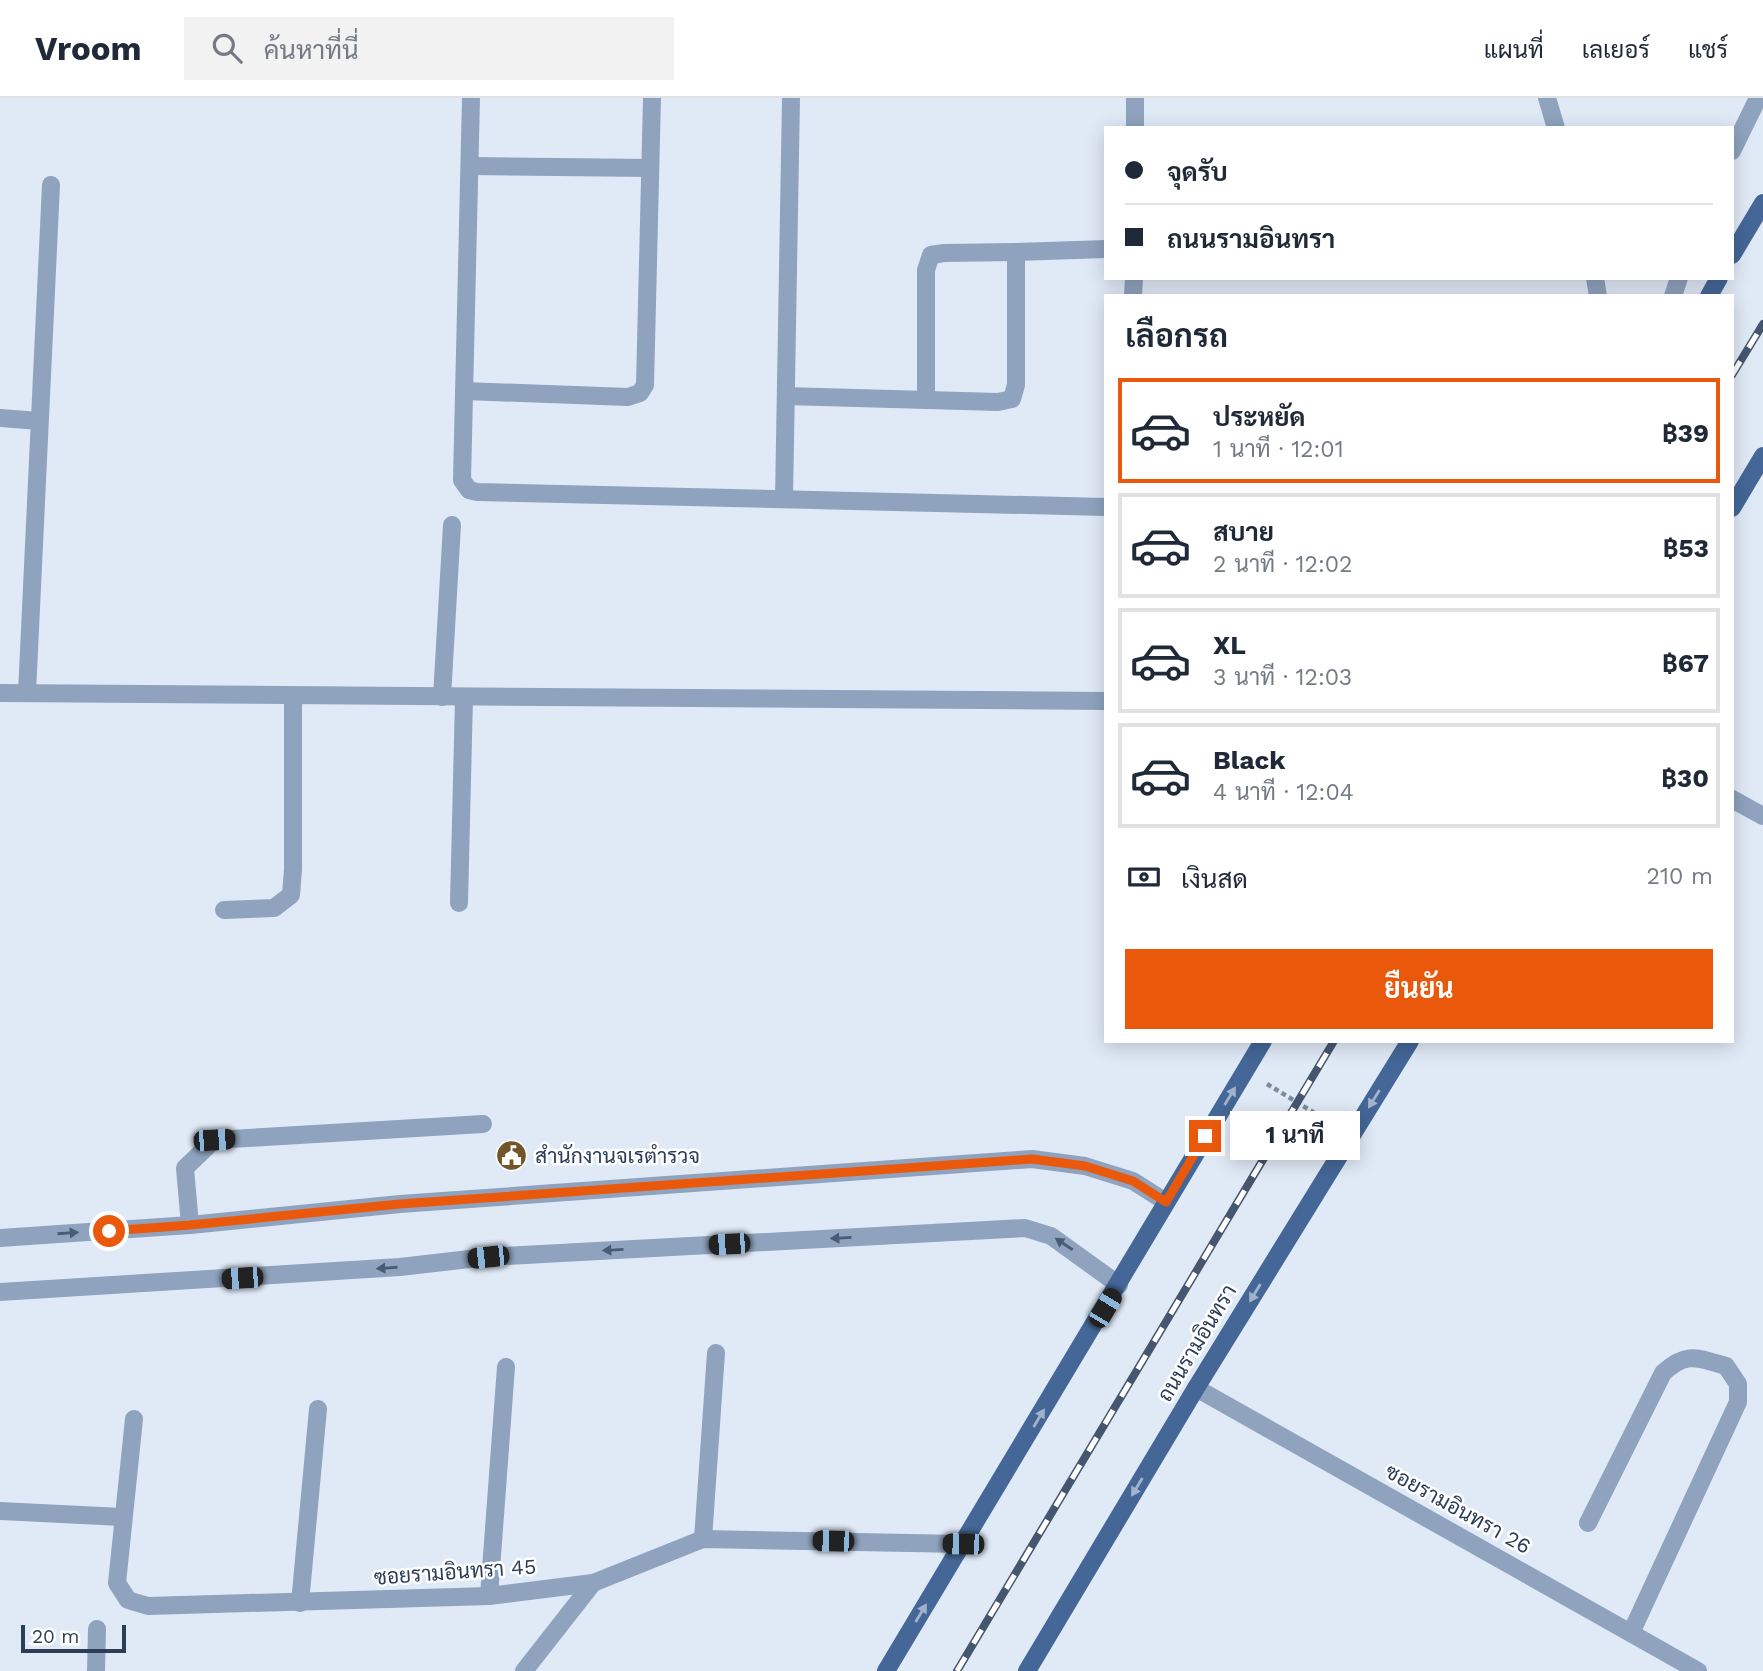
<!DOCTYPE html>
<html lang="th">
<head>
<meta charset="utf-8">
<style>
	:root { --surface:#fff; --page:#f2f2f3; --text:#1f2937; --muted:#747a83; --line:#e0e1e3; --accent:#ea580c }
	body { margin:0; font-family:"Work Sans",Sarabun,sans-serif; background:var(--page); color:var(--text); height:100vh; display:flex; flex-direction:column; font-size:26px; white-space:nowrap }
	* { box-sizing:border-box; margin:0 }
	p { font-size:23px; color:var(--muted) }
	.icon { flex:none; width:38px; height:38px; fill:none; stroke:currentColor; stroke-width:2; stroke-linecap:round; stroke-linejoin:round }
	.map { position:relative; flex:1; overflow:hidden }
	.drawer { position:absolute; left:1104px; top:196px; width:630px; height:749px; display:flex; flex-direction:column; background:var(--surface); border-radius:0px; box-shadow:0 4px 18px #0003 }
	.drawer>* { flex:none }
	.banner { position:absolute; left:1104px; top:28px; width:630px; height:154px; border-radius:0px; box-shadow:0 4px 18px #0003; display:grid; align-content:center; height:154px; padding:0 21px; background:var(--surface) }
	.scale { position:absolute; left:21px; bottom:18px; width:105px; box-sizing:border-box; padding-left:7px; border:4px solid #2b3d57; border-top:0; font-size:19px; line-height:24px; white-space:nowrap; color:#2b3d57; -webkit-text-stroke:5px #fff; paint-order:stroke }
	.end { position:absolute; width:32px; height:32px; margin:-16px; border:9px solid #ea580c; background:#fff; box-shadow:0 0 0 4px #fff }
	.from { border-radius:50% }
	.bubble { position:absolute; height:49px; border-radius:0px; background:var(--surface); box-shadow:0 4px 18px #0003; font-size:23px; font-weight:700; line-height:49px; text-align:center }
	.car { position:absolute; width:21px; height:42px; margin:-21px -10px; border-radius:9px; box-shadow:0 0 5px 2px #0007; background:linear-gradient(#222 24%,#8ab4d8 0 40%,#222 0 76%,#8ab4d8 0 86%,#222 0) }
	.banner b { display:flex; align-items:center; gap:24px; height:66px; font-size:26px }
	.banner b+b { border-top:2px solid var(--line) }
	.banner i { width:18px; height:18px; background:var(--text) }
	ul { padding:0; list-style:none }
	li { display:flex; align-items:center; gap:21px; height:105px; margin:0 14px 10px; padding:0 7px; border:4px solid var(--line); border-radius:0px }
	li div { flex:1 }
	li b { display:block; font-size:26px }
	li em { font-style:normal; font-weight:700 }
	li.current { border-color:var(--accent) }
	li>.icon { width:63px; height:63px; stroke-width:1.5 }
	h2 { padding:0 21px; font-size:32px; line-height:84px }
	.pay { display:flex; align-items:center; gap:18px; height:77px; padding:0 21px; font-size:26px }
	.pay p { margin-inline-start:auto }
	.action { display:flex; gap:14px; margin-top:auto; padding:14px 21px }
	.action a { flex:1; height:80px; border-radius:0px; background:var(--accent); color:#fff; font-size:28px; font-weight:700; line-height:80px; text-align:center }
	header { display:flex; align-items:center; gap:42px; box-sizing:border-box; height:98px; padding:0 35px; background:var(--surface); border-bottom:2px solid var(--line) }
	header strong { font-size:33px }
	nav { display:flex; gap:38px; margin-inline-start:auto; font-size:24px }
	.search { width:490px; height:63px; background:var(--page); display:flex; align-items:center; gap:18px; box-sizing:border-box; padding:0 24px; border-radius:0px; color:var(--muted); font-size:26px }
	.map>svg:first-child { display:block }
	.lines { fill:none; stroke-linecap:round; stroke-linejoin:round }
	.path { stroke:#7d8b9f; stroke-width:4.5; stroke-dasharray:5 3.5; stroke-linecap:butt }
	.minor { stroke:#8fa3be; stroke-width:18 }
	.major { stroke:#446797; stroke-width:18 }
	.rail-casing { stroke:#46566f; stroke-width:8 }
	.rail { stroke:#fff; stroke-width:5; stroke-dasharray:16; stroke-linecap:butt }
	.oneway { fill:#a2b3cb }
	.oneway2 { fill:#495c76 }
	.route { stroke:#ea580c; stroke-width:9 }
	.labels { text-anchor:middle; stroke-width:5; stroke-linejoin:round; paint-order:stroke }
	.poi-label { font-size:21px; fill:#2b3d57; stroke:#fff; text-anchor:start }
	.street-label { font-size:21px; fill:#2b3d57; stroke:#fff }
</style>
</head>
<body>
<header>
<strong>Vroom</strong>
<div class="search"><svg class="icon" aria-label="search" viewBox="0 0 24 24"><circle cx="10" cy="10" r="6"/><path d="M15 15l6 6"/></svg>ค้นหาที่นี่</div>
<nav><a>แผนที่</a><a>เลเยอร์</a><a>แชร์</a></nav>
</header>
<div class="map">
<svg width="1763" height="1573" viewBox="0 0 1763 1573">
	<rect width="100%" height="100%" fill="#e0eaf7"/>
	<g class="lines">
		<polyline class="path" points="1267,986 1331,1025"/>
		<g class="minor">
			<polyline points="471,0 462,382 469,392 477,394 1106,409"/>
			<polyline points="1135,0 1135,30"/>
			<polyline points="1547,0 1556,30"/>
			<polyline points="1732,53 1758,0"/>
			<polyline points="470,68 650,70"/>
			<polyline points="1595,180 1598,198"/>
			<polyline points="1133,198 1134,180"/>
			<polyline points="1673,198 1679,180"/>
			<polyline points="464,293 628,299 640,295 645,287 652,0"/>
			<polyline points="786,298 998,304 1012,301 1016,287 1016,154 1106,151"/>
			<polyline points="926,302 926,172 931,157 944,155 1016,154"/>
			<polyline points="0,320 39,323"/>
			<polyline points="784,400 791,0"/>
			<polyline points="0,595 1106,603"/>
			<polyline points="27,595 51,87"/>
			<polyline points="442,599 452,427"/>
			<polyline points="1732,701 1763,718"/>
			<polyline points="459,805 464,600"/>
			<polyline points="224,812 274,810 291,797 293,771 293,599"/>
			<polyline points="190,1127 185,1070 214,1042 483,1026"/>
			<polyline points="0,1140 190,1127 400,1106 1032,1061 1085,1068 1133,1083 1166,1104"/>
			<polyline points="0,1194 400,1169 487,1159 1025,1130 1051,1138 1119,1187"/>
			<polyline points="1196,1290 1698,1573"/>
			<polyline points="134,1321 117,1485 128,1502 148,1508 489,1498 593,1485 703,1441 963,1446"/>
			<polyline points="0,1413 122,1419"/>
			<path d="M1588,1425L1663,1275C1687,1253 1697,1260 1726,1268L1738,1286V1304L1631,1535"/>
			<polyline points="703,1441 716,1255"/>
			<polyline points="489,1498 506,1269"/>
			<polyline points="300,1505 318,1311"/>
			<polyline points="96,1573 97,1531"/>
			<polyline points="524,1573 593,1485"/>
		</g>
		<g class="major">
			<polyline points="1732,157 1763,105"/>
			<polyline points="1709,198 1719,180"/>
			<polyline points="1732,410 1763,358"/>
			<polyline points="886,1573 1263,943"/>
			<polyline points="1027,1573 1196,1290 1410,943"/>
		</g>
		<defs>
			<g id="rail">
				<polyline points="1732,277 1763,226"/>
				<polyline points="957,1573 1334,943"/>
			</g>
		</defs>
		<use href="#rail" class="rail-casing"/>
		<use href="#rail" class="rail"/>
	</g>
	<defs><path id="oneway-solid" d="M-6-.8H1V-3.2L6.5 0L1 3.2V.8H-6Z" transform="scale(1.75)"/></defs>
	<g class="oneway">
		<use href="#oneway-solid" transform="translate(1230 998) rotate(-59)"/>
		<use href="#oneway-solid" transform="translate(1374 1001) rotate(122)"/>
		<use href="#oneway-solid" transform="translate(1255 1195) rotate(121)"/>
		<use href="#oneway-solid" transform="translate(1039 1320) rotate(-59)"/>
		<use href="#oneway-solid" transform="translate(1137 1389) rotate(121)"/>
		<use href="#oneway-solid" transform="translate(921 1515) rotate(-59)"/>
	</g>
	<g class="oneway2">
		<use href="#oneway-solid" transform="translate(68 1135) rotate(-4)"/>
		<use href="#oneway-solid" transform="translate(841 1140) rotate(177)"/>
		<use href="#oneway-solid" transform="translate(1064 1146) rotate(-146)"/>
		<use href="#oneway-solid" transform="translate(613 1152) rotate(177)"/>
		<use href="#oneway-solid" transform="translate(387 1170) rotate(176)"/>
	</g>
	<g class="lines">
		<polyline class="route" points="109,1133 190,1127 400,1106 1032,1061 1085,1068 1133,1083 1166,1104 1205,1038"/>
	</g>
	<defs>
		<symbol id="civic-disc" viewBox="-11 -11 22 22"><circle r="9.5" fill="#725529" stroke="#fff"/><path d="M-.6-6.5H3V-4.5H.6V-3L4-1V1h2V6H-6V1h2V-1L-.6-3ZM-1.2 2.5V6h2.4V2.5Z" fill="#fff"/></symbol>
	</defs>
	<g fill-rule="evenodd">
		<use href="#civic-disc" x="494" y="1040" width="35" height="35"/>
	</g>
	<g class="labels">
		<g class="poi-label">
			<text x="535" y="1065">สำนักงานจเรตำรวจ</text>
		</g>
		<g class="street-label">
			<text transform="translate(1197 1245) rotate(-59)" y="7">ถนนรามอินทรา</text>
			<text transform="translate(1458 1411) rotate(29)" y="7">ซอยรามอินทรา 26</text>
			<text transform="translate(455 1474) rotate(-4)" y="7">ซอยรามอินทรา 45</text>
		</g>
	</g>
</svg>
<div class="scale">20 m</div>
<i class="end from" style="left:109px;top:1133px"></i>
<i class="end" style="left:1205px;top:1038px"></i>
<div class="bubble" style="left:1230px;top:1013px;width:130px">1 นาที</div>
<i class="car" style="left:214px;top:1042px;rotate:86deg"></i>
<i class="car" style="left:729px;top:1146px;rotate:267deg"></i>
<i class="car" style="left:488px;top:1159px;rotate:264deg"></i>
<i class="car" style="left:242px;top:1180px;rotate:266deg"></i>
<i class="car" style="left:1105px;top:1210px;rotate:31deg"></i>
<i class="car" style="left:833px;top:1443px;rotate:271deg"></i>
<i class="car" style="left:963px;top:1446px;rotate:271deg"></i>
<div class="banner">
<b><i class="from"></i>จุดรับ</b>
<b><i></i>ถนนรามอินทรา</b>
</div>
<section class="drawer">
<h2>เลือกรถ</h2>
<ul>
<li class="current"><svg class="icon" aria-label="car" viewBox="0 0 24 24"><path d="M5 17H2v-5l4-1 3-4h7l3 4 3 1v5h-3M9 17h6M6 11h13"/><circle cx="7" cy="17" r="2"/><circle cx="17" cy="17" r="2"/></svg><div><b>ประหยัด</b><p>1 นาที · 12:01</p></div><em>฿39</em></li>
<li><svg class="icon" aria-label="car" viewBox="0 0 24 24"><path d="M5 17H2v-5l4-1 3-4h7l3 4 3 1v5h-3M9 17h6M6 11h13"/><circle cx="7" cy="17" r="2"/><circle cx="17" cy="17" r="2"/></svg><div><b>สบาย</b><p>2 นาที · 12:02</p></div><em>฿53</em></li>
<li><svg class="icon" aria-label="car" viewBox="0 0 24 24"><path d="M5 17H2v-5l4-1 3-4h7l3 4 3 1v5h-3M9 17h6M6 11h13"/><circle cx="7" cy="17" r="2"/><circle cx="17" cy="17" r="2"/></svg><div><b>XL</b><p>3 นาที · 12:03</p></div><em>฿67</em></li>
<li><svg class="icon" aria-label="car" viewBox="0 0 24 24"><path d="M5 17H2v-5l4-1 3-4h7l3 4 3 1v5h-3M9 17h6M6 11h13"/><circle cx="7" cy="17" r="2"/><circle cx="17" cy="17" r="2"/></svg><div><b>Black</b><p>4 นาที · 12:04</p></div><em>฿30</em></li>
</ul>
<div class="pay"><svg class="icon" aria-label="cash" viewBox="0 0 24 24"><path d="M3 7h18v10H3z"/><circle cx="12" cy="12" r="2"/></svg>เงินสด<p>210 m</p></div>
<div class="action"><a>ยืนยัน</a></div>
</section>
</div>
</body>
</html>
